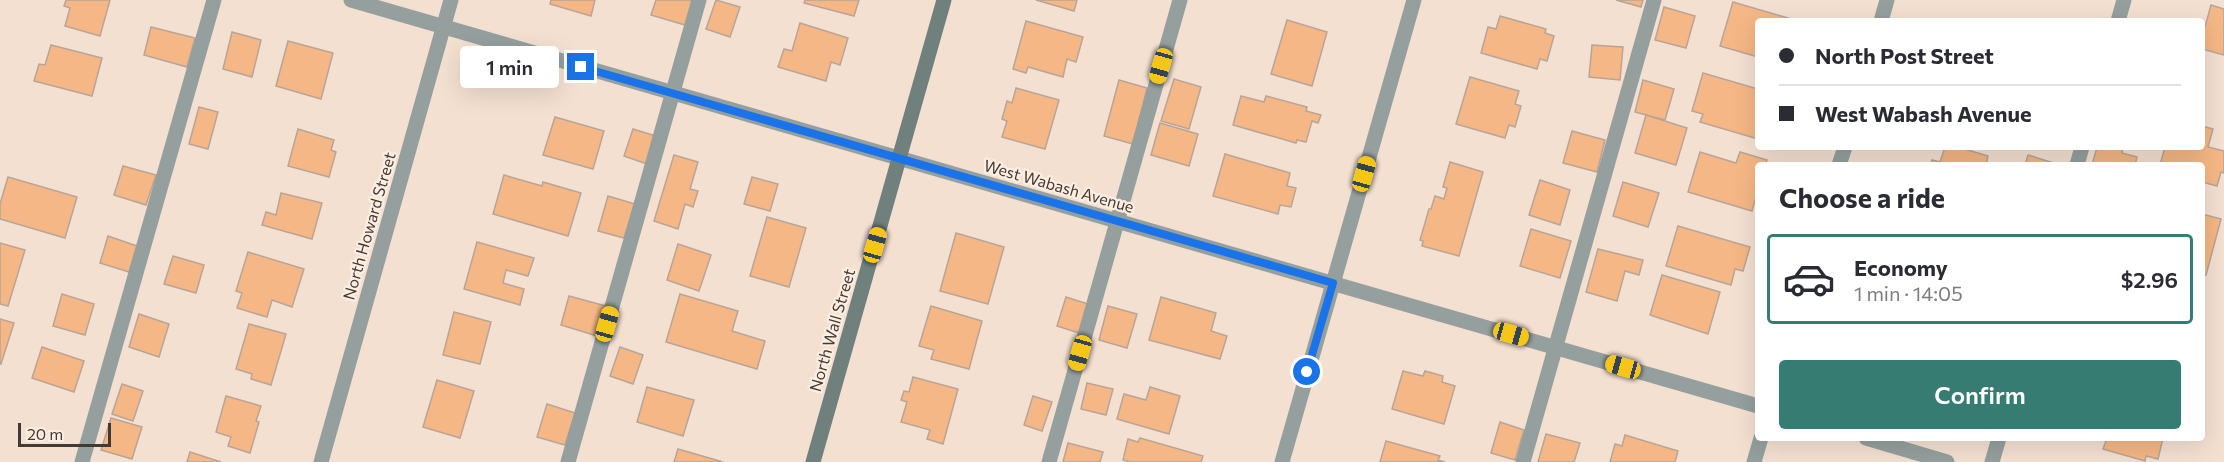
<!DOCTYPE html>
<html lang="en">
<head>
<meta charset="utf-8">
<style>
	:root { --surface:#fff; --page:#f2f2f3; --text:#2b2b33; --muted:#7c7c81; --line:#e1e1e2; --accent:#377c73 }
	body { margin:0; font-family:Commissioner,sans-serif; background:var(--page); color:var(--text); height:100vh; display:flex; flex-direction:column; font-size:22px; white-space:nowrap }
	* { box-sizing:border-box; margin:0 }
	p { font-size:20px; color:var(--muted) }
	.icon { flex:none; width:33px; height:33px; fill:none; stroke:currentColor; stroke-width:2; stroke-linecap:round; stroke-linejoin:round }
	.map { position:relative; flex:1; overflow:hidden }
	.side { position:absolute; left:1755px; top:162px; width:450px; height:279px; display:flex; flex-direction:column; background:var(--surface); border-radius:6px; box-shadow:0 6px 24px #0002 }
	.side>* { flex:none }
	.banner { position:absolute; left:1755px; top:18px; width:450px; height:132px; border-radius:6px; box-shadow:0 6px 24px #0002; display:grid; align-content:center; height:132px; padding:0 24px; background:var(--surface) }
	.scale { position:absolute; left:18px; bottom:15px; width:93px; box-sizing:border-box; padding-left:6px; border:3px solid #423a34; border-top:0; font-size:16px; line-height:21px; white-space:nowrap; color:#423a34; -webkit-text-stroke:4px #feeee2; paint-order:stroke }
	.end { position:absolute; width:27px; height:27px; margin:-14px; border:8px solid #1a73e8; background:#fff; box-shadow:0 0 0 3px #fff }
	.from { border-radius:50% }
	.bubble { position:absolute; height:42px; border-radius:6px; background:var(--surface); box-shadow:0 6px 24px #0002; font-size:20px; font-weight:600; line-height:42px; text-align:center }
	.car { position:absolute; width:18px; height:36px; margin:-18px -9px; border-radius:8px; box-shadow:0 0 4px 2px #0007; background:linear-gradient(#f5c518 24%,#345 0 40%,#f5c518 0 76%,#345 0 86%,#f5c518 0) }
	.banner b { display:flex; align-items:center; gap:21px; height:57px; font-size:22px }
	.banner b+b { border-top:2px solid var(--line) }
	.banner i { width:15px; height:15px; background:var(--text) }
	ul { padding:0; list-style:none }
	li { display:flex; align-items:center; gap:18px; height:90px; margin:0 12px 9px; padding:0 12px; border:3px solid var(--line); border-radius:6px }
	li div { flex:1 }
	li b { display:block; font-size:22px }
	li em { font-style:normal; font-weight:600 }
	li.on { border-color:var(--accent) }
	li>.icon { width:54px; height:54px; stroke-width:1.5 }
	h2 { padding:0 24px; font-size:27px; line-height:72px }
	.action { display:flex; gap:12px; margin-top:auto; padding:12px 24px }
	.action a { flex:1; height:69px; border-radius:6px; background:var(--accent); color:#fff; font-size:24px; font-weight:600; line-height:69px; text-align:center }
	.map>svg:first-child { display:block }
	.building { fill:#f5b785; stroke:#b8a597; stroke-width:1.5 }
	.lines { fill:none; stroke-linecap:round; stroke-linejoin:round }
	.lane { stroke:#95a09e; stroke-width:15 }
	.street { stroke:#95a09e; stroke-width:15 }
	.secondary { stroke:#6f807d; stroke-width:15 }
	.route { stroke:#1a73e8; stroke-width:8 }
	.labels { text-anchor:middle; stroke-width:4.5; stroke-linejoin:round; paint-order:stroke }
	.street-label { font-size:16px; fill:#423a34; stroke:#feeee2 }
</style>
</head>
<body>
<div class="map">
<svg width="2224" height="462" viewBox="0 0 2224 462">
	<rect width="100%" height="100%" fill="#f4e0d1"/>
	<g class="building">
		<polygon points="66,0 110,0 100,36 65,26 70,8 64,6"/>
		<polygon points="551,0 595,0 591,16 550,4"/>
		<polygon points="656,0 693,0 685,25 651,15"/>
		<polygon points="716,0 740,7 730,37 706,29"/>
		<polygon points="805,0 859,0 854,16 804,3"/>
		<polygon points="1036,0 1077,0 1074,11"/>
		<polygon points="1616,0 1643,0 1641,7"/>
		<polygon points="1733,2 1798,21 1758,21 1758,57 1720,46"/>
		<polygon points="2211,5 2224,9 2224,55 2202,49 2202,27 2205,27"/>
		<polygon points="1664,7 1695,16 1686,48 1655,40"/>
		<polygon points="1500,16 1546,29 1545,33 1554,36 1547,61 1540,59 1537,69 1481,53 1488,27 1496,29"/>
		<polygon points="1287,20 1327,32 1312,86 1271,74"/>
		<polygon points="1026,21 1083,37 1076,62 1067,59 1063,77 1028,67 1026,73 1013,69"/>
		<polygon points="800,23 848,38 840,65 831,62 826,81 778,67 784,49 792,51"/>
		<polygon points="151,27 195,38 187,67 144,55"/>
		<polygon points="232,32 261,40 252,77 223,69"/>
		<polygon points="288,41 333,53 321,99 276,86"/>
		<polygon points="51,45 102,58 92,96 34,81 39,64 45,65"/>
		<polygon points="1592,45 1623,47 1620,80 1589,77"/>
		<polygon points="1703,73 1758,89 1758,139 1700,122 1703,114 1692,111"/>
		<polygon points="1470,77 1519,91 1515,104 1521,106 1515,127 1509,125 1505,138 1456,124"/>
		<polygon points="1174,79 1201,87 1189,129 1161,121"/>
		<polygon points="1119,80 1147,88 1133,144 1104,136"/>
		<polygon points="1643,80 1674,89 1665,120 1635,112"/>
		<polygon points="1016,88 1059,100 1045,149 1002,137 1007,121 1002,119 1007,101 1012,103"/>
		<polygon points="1241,96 1264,102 1266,96 1307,107 1306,111 1321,115 1318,123 1312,121 1306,142 1297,140 1296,143 1233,125"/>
		<polygon points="199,107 218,112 208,149 189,144"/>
		<polygon points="1646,115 1687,128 1676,165 1635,153"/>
		<polygon points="555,117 604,131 593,169 543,155"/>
		<polygon points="1160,123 1198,134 1189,166 1151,155"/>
		<polygon points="2202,126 2213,129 2208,147 2224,151 2224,173 2221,172 2217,186 2202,182 2202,165 2160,165 2165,147 2202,147"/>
		<polygon points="298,129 334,140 331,150 336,152 329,177 288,166"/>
		<polygon points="633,129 656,136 647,164 624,156"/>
		<polygon points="1572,131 1605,140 1597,172 1563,163"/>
		<polygon points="1945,147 1958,147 1988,156 1986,165 1931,165 1932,160 1940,162"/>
		<polygon points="2097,147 2123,147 2122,153 2137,157 2135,165 2092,165"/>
		<polygon points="1700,152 1736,163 1740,152 1767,160 1765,165 1758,165 1758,190 1752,211 1688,192"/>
		<polygon points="1225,154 1290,173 1287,186 1296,188 1291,207 1280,205 1278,214 1213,196"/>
		<polygon points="674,155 698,162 690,189 698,191 693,207 685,204 678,229 654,221"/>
		<polygon points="2028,155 2060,165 2025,165"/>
		<polygon points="1450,162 1483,172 1459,256 1422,246 1423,241 1420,240 1429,209 1431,209 1435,196 1444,199 1447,188 1443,187"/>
		<polygon points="123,166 156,175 146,205 114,195"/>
		<polygon points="504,175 542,186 543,182 581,193 568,236 493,214"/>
		<polygon points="8,177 77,197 65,238 0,219 0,204"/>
		<polygon points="752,177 778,184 770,211 744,204"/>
		<polygon points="1540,180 1570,190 1560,225 1529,215"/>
		<polygon points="1623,182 1659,193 1648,227 1613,216"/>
		<polygon points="281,193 322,203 312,239 262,225 266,212 276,215"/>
		<polygon points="608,196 635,204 624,238 598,231"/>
		<polygon points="2202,214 2221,219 2206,275 2202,274"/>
		<polygon points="767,217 806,228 789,287 750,276"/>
		<polygon points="1678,226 1750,247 1743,271 1735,269 1731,285 1666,266"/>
		<polygon points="1531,229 1571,241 1560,278 1520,266"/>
		<polygon points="956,233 1004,247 988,304 940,291"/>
		<polygon points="108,236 137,246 129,272 100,263"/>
		<polygon points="477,242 534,258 528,276 506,270 503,283 524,289 520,305 464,289"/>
		<polygon points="0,243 25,250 8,306 0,304"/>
		<polygon points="678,244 711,255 699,291 667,280"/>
		<polygon points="1598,249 1643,260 1639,275 1625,271 1617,301 1586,292"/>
		<polygon points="248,252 304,269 292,307 272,300 267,317 237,308 242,293 236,291"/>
		<polygon points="173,256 204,265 196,293 164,284"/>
		<polygon points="1662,275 1720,292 1708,334 1650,315"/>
		<polygon points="62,294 94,304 85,335 53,326"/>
		<polygon points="680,294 738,311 732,331 765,341 757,369 666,342"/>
		<polygon points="569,296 606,306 597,336 561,325"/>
		<polygon points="1066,297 1088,304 1079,333 1057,326"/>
		<polygon points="1161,297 1216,313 1211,331 1227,336 1220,359 1149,340"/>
		<polygon points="931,306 982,321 969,369 931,359 934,350 919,346"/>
		<polygon points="1108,306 1137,314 1127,348 1099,340"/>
		<polygon points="454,312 491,322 480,364 443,355"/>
		<polygon points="139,314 169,324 159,357 129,347"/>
		<polygon points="0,319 14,323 1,364 0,364"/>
		<polygon points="249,324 286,334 271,385 251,379 252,374 236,369"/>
		<polygon points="42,347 84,361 74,392 32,378"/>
		<polygon points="620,347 643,355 633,384 610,376"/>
		<polygon points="1403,371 1423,376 1425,371 1443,376 1442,382 1455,386 1444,424 1392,409"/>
		<polygon points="913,377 958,389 943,444 927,439 930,430 901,422 907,402 901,400 904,391 909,392"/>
		<polygon points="437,380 474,391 460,438 423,427"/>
		<polygon points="1087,383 1113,389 1106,415 1081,409"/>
		<polygon points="122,384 143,391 133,421 112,414"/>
		<polygon points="647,387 694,400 683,436 637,422"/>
		<polygon points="1150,387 1180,396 1169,434 1117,419 1124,394 1146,400"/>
		<polygon points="226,396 261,406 256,421 259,422 250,453 228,446 231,437 216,432"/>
		<polygon points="1033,396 1052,402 1042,431 1024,425"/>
		<polygon points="547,404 575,413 565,445 537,437"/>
		<polygon points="111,418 142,427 132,459 101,450"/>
		<polygon points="1500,422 1524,430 1515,460 1491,453"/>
		<polygon points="1546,434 1580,443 1574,462 1538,462"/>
		<polygon points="1625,435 1678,451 1675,462 1610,462 1615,444 1622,446"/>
		<polygon points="1140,438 1203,456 1201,462 1130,462 1123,460 1128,439 1138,442"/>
		<polygon points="2107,438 2163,438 2158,459 2146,456 2145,461 2103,449"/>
		<polygon points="1386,441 1440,456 1438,460 1445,462 1380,462"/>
		<polygon points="1068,443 1103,452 1100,462 1063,462"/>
		<polygon points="678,449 723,462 674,462"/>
		<polygon points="190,452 221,462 187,462"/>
	</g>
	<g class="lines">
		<g class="lane">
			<polyline points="2118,21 2124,0"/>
			<polyline points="2077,165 2082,147"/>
			<polyline points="82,462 214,0"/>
			<polyline points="568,462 699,0"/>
			<polyline points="1049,462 1180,0"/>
			<polyline points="1523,462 1654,0"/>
			<polyline points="1992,462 1999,438"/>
		</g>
		<g class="street">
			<polyline points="351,0 1758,406"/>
			<polyline points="1881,21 1887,0"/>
			<polyline points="1839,165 1845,147"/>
			<polyline points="1866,438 1947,462"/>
			<polyline points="321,462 451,0"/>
			<polyline points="1282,462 1414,0"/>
			<polyline points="1754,462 1761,438"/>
		</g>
		<polyline class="secondary" points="813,462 944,0"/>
	</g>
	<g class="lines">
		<polyline class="route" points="581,67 1333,283 1307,372"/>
	</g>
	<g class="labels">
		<g class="street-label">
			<text transform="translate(1059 186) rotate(16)" y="6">West Wabash Avenue</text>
			<text transform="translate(369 226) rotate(-74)" y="6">North Howard Street</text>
			<text transform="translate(832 330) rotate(-74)" y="6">North Wall Street</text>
		</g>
	</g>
</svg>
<div class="scale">20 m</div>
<i class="end from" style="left:1307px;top:372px"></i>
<i class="end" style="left:581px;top:67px"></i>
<div class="bubble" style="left:460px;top:46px;width:99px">1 min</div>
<i class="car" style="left:1161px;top:66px;rotate:196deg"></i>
<i class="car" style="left:1364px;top:174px;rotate:16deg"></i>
<i class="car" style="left:875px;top:245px;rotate:16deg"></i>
<i class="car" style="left:607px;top:324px;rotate:16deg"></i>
<i class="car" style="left:1511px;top:334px;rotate:106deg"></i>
<i class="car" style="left:1080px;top:353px;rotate:196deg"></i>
<i class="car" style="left:1623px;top:367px;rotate:286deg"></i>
<div class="banner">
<b><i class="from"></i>North Post Street</b>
<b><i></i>West Wabash Avenue</b>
</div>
<section class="side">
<h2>Choose a ride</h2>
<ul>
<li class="on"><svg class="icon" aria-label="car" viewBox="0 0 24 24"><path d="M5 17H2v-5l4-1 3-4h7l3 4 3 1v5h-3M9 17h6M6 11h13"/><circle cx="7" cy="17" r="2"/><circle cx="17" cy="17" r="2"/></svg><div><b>Economy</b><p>1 min · 14:05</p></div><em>$2.96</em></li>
</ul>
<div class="action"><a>Confirm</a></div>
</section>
</div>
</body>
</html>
